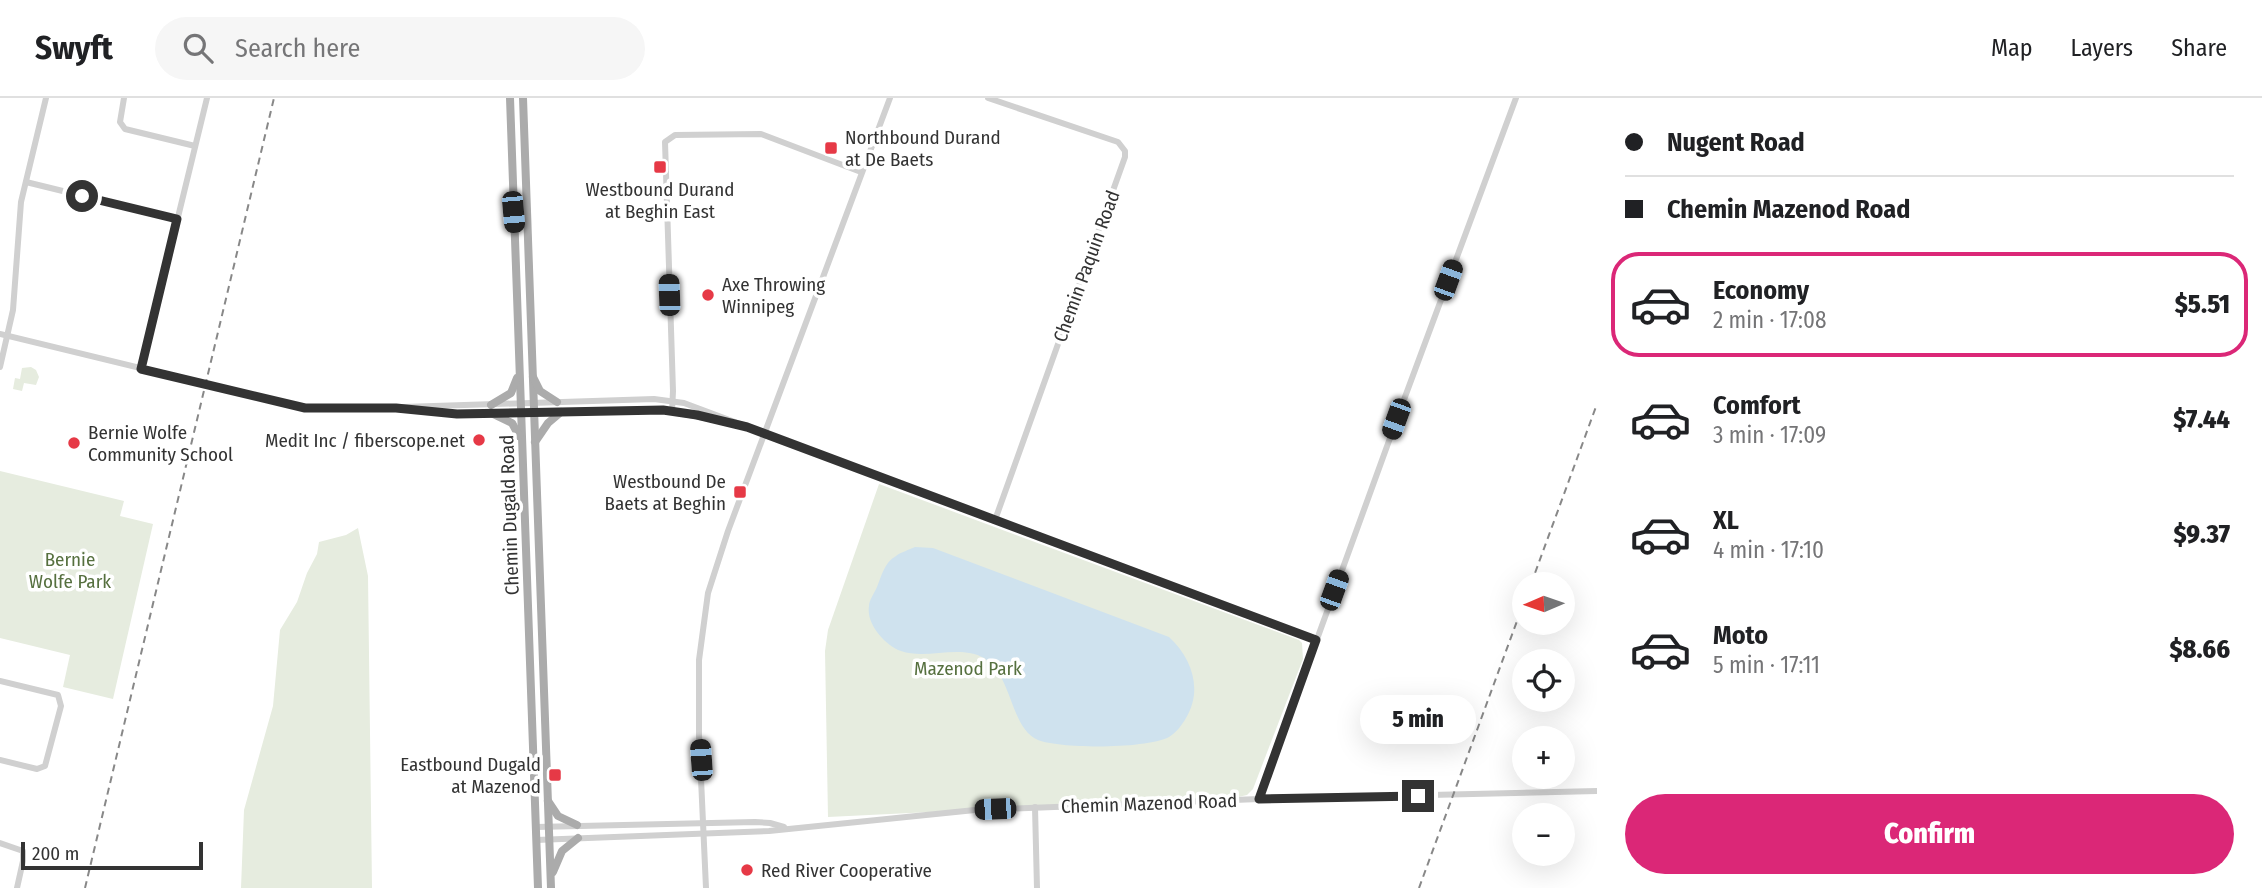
<!DOCTYPE html>
<html lang="en">
<head>
<meta charset="utf-8">
<style>
	:root { --surface:#fff; --page:#f6f6f6; --text:#202124; --muted:#757577; --line:#e0e0e0; --accent:#db2777 }
	body { margin:0; font-family:"Fira Sans Condensed",sans-serif; background:var(--page); color:var(--text); height:100vh; display:flex; flex-direction:column; font-size:26px; white-space:nowrap }
	* { box-sizing:border-box; margin:0 }
	p { font-size:23px; color:var(--muted) }
	.icon { flex:none; width:38px; height:38px; fill:none; stroke:currentColor; stroke-width:2; stroke-linecap:round; stroke-linejoin:round }
	.map { position:relative; flex:1; overflow:hidden }
	.details { display:flex; flex-direction:column; background:var(--surface); width:665px }
	.details>* { flex:none }
	.top-card { display:grid; align-content:center; height:154px; padding:0 28px; background:var(--surface) }
	.needle { width:46px; rotate:268deg }
	.controls { position:absolute; left:1512px; top:474px; display:grid; gap:14px }
	.controls a { display:grid; place-items:center; width:63px; height:63px; border-radius:50%; background:var(--surface); box-shadow:0 7px 28px #0002; font-size:35px }
	.scale { position:absolute; left:21px; bottom:18px; width:182px; box-sizing:border-box; padding-left:7px; border:4px solid #333; border-top:0; font-size:19px; line-height:24px; white-space:nowrap; color:#333; -webkit-text-stroke:5px #fff; paint-order:stroke }
	.end { position:absolute; width:32px; height:32px; margin:-16px; border:9px solid #333; background:#fff; box-shadow:0 0 0 4px #fff }
	.from { border-radius:50% }
	.bubble { position:absolute; height:49px; border-radius:24px; background:var(--surface); box-shadow:0 7px 28px #0002; font-size:23px; font-weight:800; line-height:49px; text-align:center }
	.car { position:absolute; width:21px; height:42px; margin:-21px -10px; border-radius:9px; box-shadow:0 0 5px 2px #0007; background:linear-gradient(#222 24%,#8ab4d8 0 40%,#222 0 76%,#8ab4d8 0 86%,#222 0) }
	.top-card b { display:flex; align-items:center; gap:24px; height:66px; font-size:26px }
	.top-card b+b { border-top:2px solid var(--line) }
	.top-card i { width:18px; height:18px; background:var(--text) }
	ul { padding:0; list-style:none }
	li { display:flex; align-items:center; gap:21px; height:105px; margin:0 14px 10px; padding:0 14px; border:4px solid transparent; border-radius:28px }
	li div { flex:1 }
	li b { display:block; font-size:26px }
	li em { font-style:normal; font-weight:800 }
	li.current { border-color:var(--accent) }
	li>.icon { width:63px; height:63px; stroke-width:1.5 }
	.button { display:flex; gap:14px; margin-top:auto; padding:14px 28px }
	.button a { flex:1; height:80px; border-radius:42px; background:var(--accent); color:#fff; font-size:28px; font-weight:800; line-height:80px; text-align:center }
	header { display:flex; align-items:center; gap:42px; box-sizing:border-box; height:98px; padding:0 35px; background:var(--surface); border-bottom:2px solid var(--line) }
	header strong { font-size:33px }
	nav { display:flex; gap:38px; margin-inline-start:auto; font-size:24px }
	.search { width:490px; height:63px; background:var(--page); display:flex; align-items:center; gap:18px; box-sizing:border-box; padding:0 24px; border-radius:38px; color:var(--muted); font-size:26px }
	main { display:flex; flex:1; min-height:0 }
	.map>svg:first-child { display:block }
	.green { fill:#e6ecdf }
	.water { fill:#cfe2ee }
	.lines { fill:none; stroke-linecap:round; stroke-linejoin:round }
	.minor { stroke:#d0d0d0; stroke-width:6 }
	.major { stroke:#ababab; stroke-width:8 }
	.rail { stroke:#888; stroke-width:2; stroke-dasharray:7 5; stroke-linecap:butt }
	.route { stroke:#333; stroke-width:9 }
	.poi-dot { fill:#e63946; stroke:#fff; stroke-width:2.5 }
	.labels { text-anchor:middle; stroke-width:7; stroke-linejoin:round; paint-order:stroke }
	.poi-label { font-size:19px; fill:#333; stroke:#fff; text-anchor:start }
	.street-label { font-size:19px; fill:#333; stroke:#fff }
	.park-label { font-size:19px; fill:#56703f; stroke:#fff }
</style>
</head>
<body>
<header>
<strong>Swyft</strong>
<div class="search"><svg class="icon" aria-label="search" viewBox="0 0 24 24"><circle cx="10" cy="10" r="6"/><path d="M15 15l6 6"/></svg>Search here</div>
<nav><a>Map</a><a>Layers</a><a>Share</a></nav>
</header>
<main>
<div class="map">
<svg width="1597" height="790" viewBox="0 0 1597 790">
	<rect width="100%" height="100%" fill="#fff"/>
	<g class="green">
		<polygon points="31,269 36,272 39,279 36,287 24,285 22,293 13,291 15,280 20,281 22,270"/>
		<polygon points="0,373 124,403 120,418 153,426 113,601 63,589 70,557 0,540"/>
		<polygon points="879,386 1299,542 1302,545 1303,561 1253,691 1247,697 1238,699 828,719 825,553 828,532"/>
		<polygon points="358,430 368,478 372,790 241,790 244,712 273,608 280,532 297,504 307,475 317,456 319,444 346,437"/>
	</g>
	<path class="water" d="M915,449L933,450L1169,539C1192,560 1203,592 1186,620C1182,627 1176,635 1169,639C1146,651 1061,651 1038,642C1010,630 1013,578 984,560C959,546 927,562 901,553C885,547 866,526 869,508C869,502 875,494 877,489C882,477 884,465 896,458C901,454 909,452 915,449Z"/>
	<g class="lines">
		<g class="minor">
			<polyline points="124,0 120,24 125,31 195,48"/>
			<polyline points="988,0 1118,44 1125,53 1125,59 995,422"/>
			<polyline points="26,84 177,121"/>
			<polyline points="0,236 305,310 342,311 654,301 684,305 1316,542"/>
			<polyline points="0,269 13,212 21,104 46,0"/>
			<polyline points="141,271 207,0"/>
			<polyline points="410,311 439,315 663,312 730,325"/>
			<polyline points="672,313 673,293 665,44 675,37 761,36 861,74"/>
			<polyline points="0,583 58,597 61,608 45,668 37,671 0,662"/>
			<polyline points="1259,701 1402,307 1516,0"/>
			<polyline points="1035,709 1037,790"/>
			<polyline points="536,729 755,724 770,725 784,729"/>
			<polyline points="536,742 769,733 975,712 1259,701 1597,693"/>
			<polyline points="0,745 23,753 23,763 17,790"/>
			<polyline points="706,790 699,637 699,562 708,495 728,433 890,0"/>
		</g>
		<g class="major">
			<polyline points="510,0 538,790"/>
			<polyline points="523,0 551,790"/>
			<polyline points="533,279 540,293 557,304"/>
			<polyline points="491,307 511,295 517,280"/>
			<polyline points="491,315 512,325 519,338"/>
			<polyline points="535,344 548,325 561,314"/>
			<polyline points="548,703 558,718 577,727"/>
			<polyline points="553,774 562,753 578,740"/>
		</g>
		<g class="rail">
			<polyline points="1531,486 1597,306"/>
			<polyline points="85,790 274,0"/>
			<polyline points="1419,790 1524,504"/>
		</g>
	</g>
	<g class="lines">
		<polyline class="route" points="82,98 177,121 141,271 305,310 396,310 457,316 663,312 697,317 747,329 1316,542 1259,701 1418,698"/>
	</g>
	<g class="poi-dot">
		<rect x="824" y="43" width="14" height="14" rx="3.5"/>
		<rect x="653" y="62" width="14" height="14" rx="3.5"/>
		<circle cx="708" cy="197" r="7"/>
		<circle cx="479" cy="342" r="7"/>
		<circle cx="74" cy="345" r="7"/>
		<rect x="733" y="387" width="14" height="14" rx="3.5"/>
		<rect x="548" y="670" width="14" height="14" rx="3.5"/>
		<circle cx="747" cy="772" r="7"/>
	</g>
	<g class="labels">
		<g class="poi-label">
			<text x="845" y="46">Northbound Durand<tspan x="845" dy="22">at De Baets</tspan></text>
			<text x="660" y="98" text-anchor="middle">Westbound Durand<tspan x="660" dy="22">at Beghin East</tspan></text>
			<text x="722" y="193">Axe Throwing<tspan x="722" dy="22">Winnipeg</tspan></text>
			<text x="88" y="341">Bernie Wolfe<tspan x="88" dy="22">Community School</tspan></text>
			<text x="465" y="349" text-anchor="end">Medit Inc / fiberscope.net</text>
			<text x="726" y="390" text-anchor="end">Westbound De<tspan x="726" dy="22">Baets at Beghin</tspan></text>
			<text x="541" y="673" text-anchor="end">Eastbound Dugald<tspan x="541" dy="22">at Mazenod</tspan></text>
			<text x="761" y="779">Red River Cooperative</text>
		</g>
		<g class="street-label">
			<text transform="translate(1086 168) rotate(-70)" y="7">Chemin Paquin Road</text>
			<text transform="translate(509 417) rotate(-92)" y="7">Chemin Dugald Road</text>
			<text transform="translate(1149 705) rotate(-2)" y="7">Chemin Mazenod Road</text>
		</g>
		<g class="park-label">
			<text x="70" y="468">Bernie<tspan x="70" dy="22">Wolfe Park</tspan></text>
			<text x="968" y="577">Mazenod Park</text>
		</g>
	</g>
</svg>
<div class="controls">
<a><svg class="needle" viewBox="-14 -14 28 28"><path d="M0-13l5 13h-10z" fill="#e53935"/><path d="M0 13l5-13h-10z" fill="#757577"/></svg></a>
<a><svg class="icon" aria-label="locate" viewBox="0 0 24 24"><circle cx="12" cy="12" r="6"/><path d="M12 2v4M12 18v4M2 12h4M18 12h4"/></svg></a>
<a>+</a>
<a>−</a>
</div>
<div class="scale">200 m</div>
<i class="end from" style="left:82px;top:98px"></i>
<i class="end" style="left:1418px;top:698px"></i>
<div class="bubble" style="left:1360px;top:597px;width:116px">5 min</div>
<i class="car" style="left:513px;top:114px;rotate:175deg"></i>
<i class="car" style="left:1448px;top:182px;rotate:20deg"></i>
<i class="car" style="left:669px;top:197px;rotate:358deg"></i>
<i class="car" style="left:1396px;top:321px;rotate:200deg"></i>
<i class="car" style="left:1334px;top:492px;rotate:20deg"></i>
<i class="car" style="left:701px;top:662px;rotate:356deg"></i>
<i class="car" style="left:995px;top:711px;rotate:268deg"></i>
</div>
<section class="details">
<div class="top-card">
<b><i class="from"></i>Nugent Road</b>
<b><i></i>Chemin Mazenod Road</b>
</div>
<ul>
<li class="current"><svg class="icon" aria-label="car" viewBox="0 0 24 24"><path d="M5 17H2v-5l4-1 3-4h7l3 4 3 1v5h-3M9 17h6M6 11h13"/><circle cx="7" cy="17" r="2"/><circle cx="17" cy="17" r="2"/></svg><div><b>Economy</b><p>2 min · 17:08</p></div><em>$5.51</em></li>
<li><svg class="icon" aria-label="car" viewBox="0 0 24 24"><path d="M5 17H2v-5l4-1 3-4h7l3 4 3 1v5h-3M9 17h6M6 11h13"/><circle cx="7" cy="17" r="2"/><circle cx="17" cy="17" r="2"/></svg><div><b>Comfort</b><p>3 min · 17:09</p></div><em>$7.44</em></li>
<li><svg class="icon" aria-label="car" viewBox="0 0 24 24"><path d="M5 17H2v-5l4-1 3-4h7l3 4 3 1v5h-3M9 17h6M6 11h13"/><circle cx="7" cy="17" r="2"/><circle cx="17" cy="17" r="2"/></svg><div><b>XL</b><p>4 min · 17:10</p></div><em>$9.37</em></li>
<li><svg class="icon" aria-label="car" viewBox="0 0 24 24"><path d="M5 17H2v-5l4-1 3-4h7l3 4 3 1v5h-3M9 17h6M6 11h13"/><circle cx="7" cy="17" r="2"/><circle cx="17" cy="17" r="2"/></svg><div><b>Moto</b><p>5 min · 17:11</p></div><em>$8.66</em></li>
</ul>
<div class="button"><a>Confirm</a></div>
</section>
</main>
</body>
</html>
